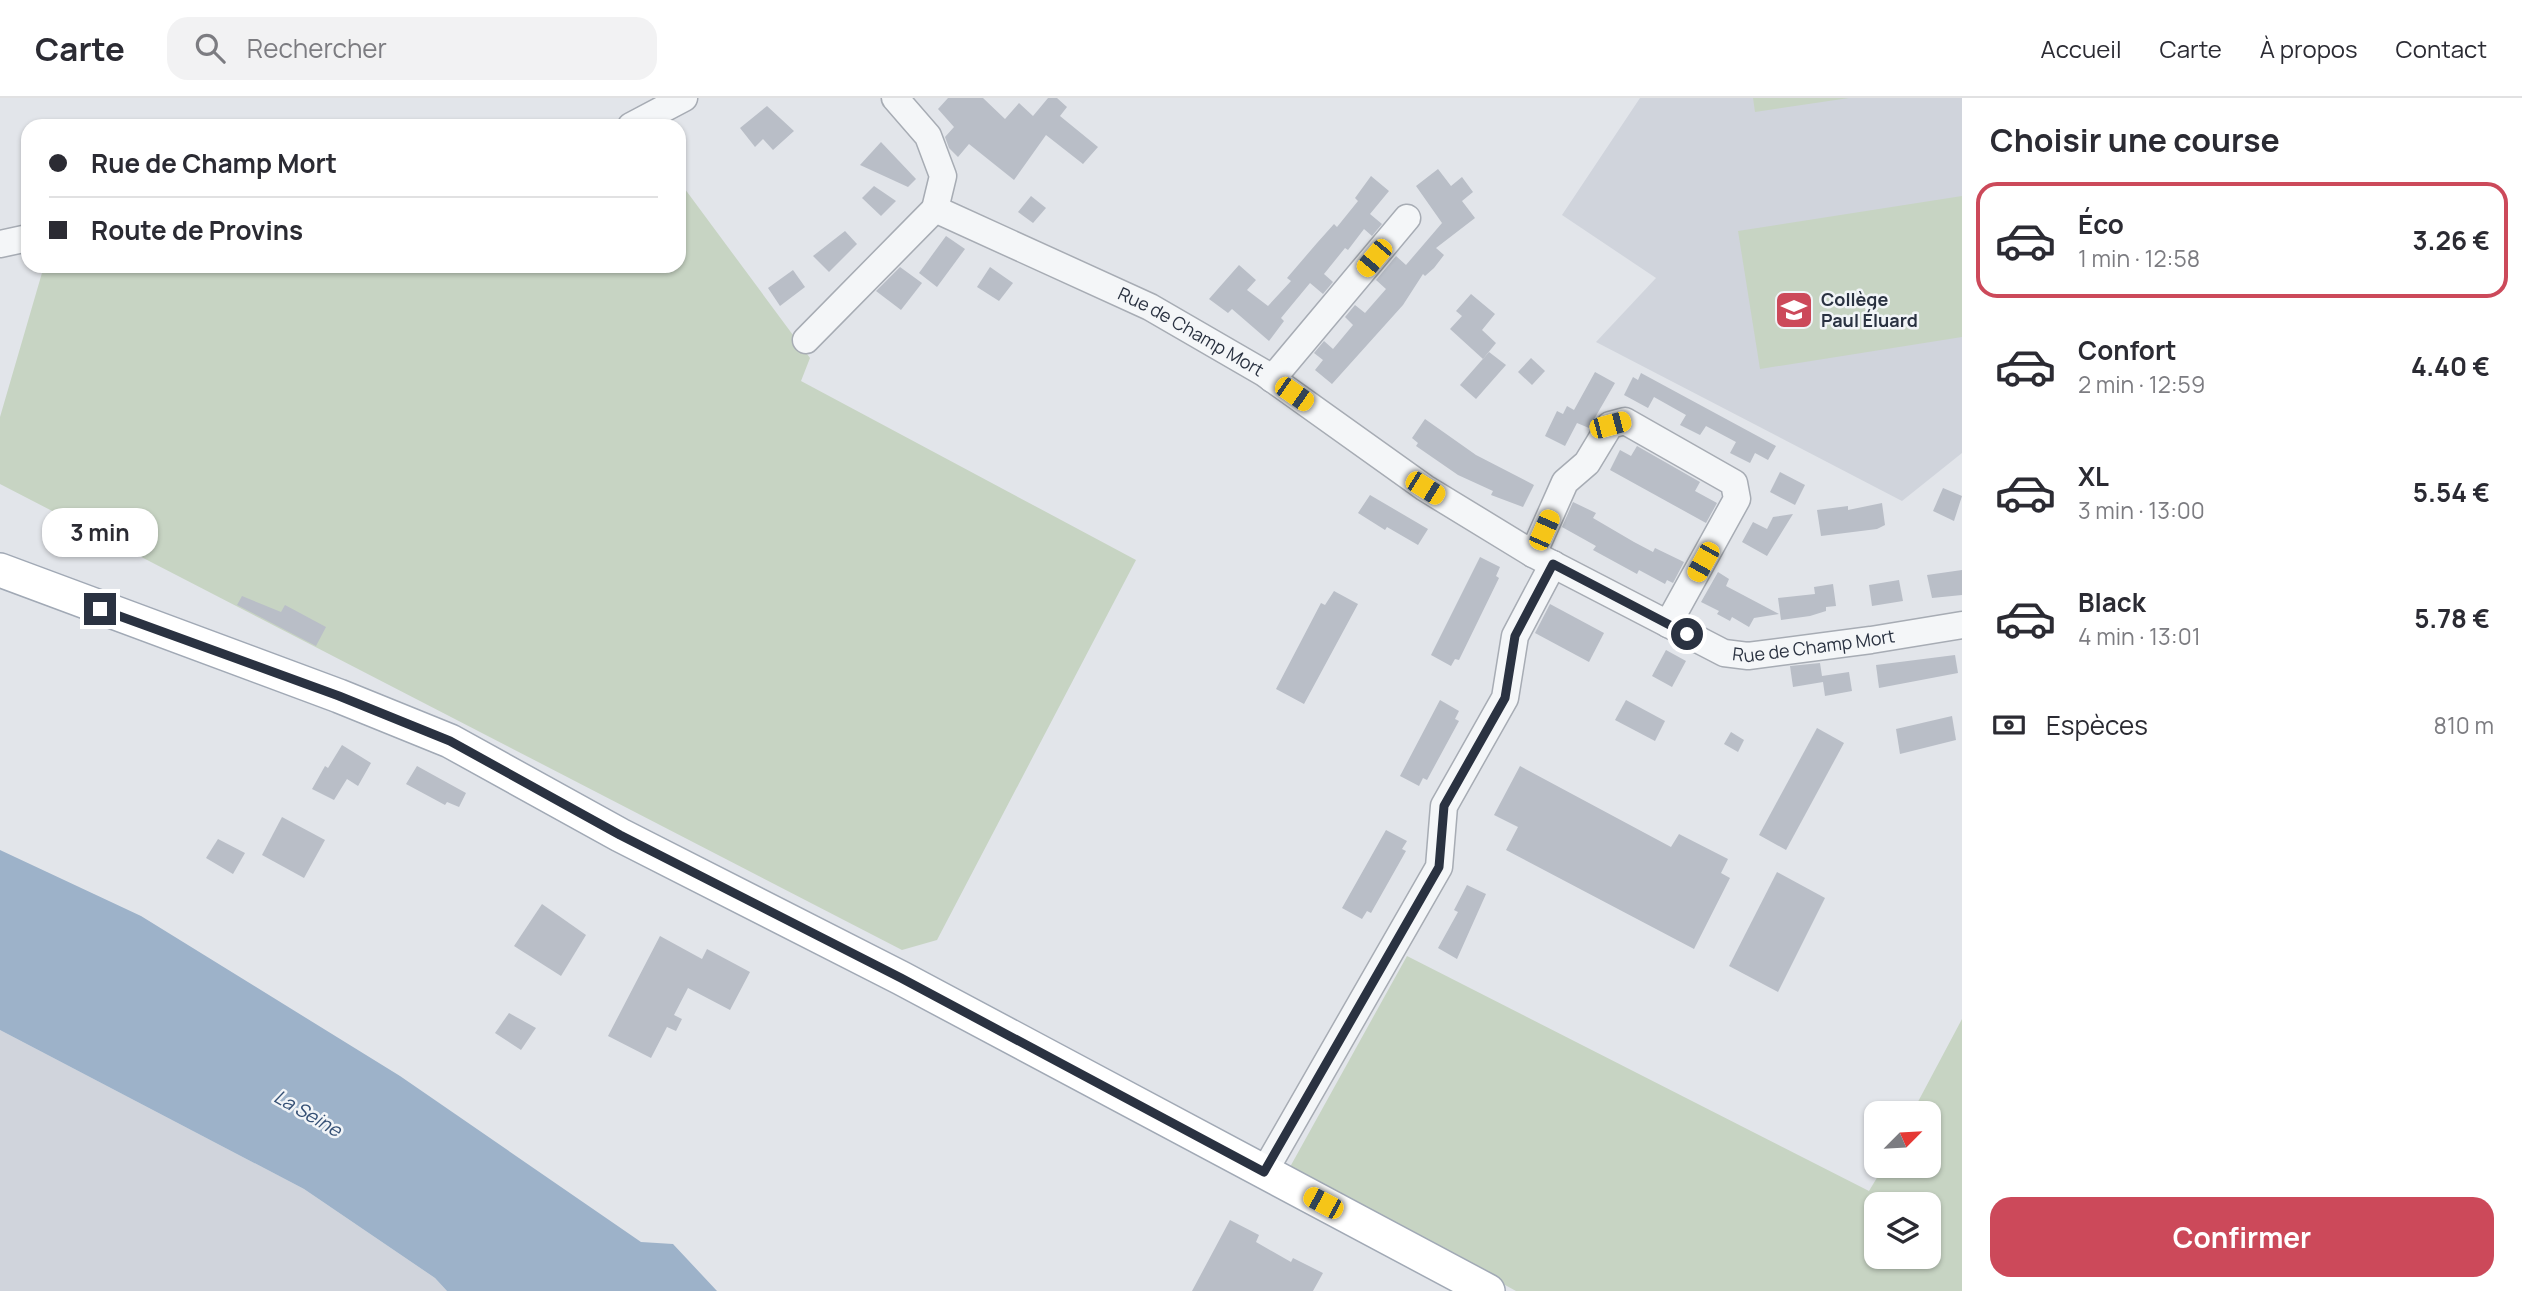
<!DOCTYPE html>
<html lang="fr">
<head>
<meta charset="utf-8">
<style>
	:root { --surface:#fff; --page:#f2f2f3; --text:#2b2b33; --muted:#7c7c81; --line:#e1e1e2; --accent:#cc495a }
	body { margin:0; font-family:Manrope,sans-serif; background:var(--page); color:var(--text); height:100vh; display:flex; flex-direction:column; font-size:26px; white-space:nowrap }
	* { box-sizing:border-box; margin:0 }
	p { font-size:23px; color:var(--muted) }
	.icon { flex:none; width:38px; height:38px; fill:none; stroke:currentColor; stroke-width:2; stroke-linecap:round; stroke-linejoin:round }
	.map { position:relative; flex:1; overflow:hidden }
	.drawer { display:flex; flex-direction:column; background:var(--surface); width:560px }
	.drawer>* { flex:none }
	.banner { position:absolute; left:21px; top:21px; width:665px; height:154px; border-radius:21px; box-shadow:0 2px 5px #0004; display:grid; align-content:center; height:154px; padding:0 28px; background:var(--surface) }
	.needle { width:46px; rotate:66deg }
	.tools { position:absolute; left:1864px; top:1003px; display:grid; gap:14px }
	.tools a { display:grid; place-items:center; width:77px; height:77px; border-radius:14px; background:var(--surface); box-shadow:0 2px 5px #0004; font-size:35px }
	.end { position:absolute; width:32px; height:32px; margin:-16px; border:9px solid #2a3241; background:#fff; box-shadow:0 0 0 4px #fff }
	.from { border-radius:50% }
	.bubble { position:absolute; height:49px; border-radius:21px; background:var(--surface); box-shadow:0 2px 5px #0004; font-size:23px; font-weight:700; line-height:49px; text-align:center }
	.car { position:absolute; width:21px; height:42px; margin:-21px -10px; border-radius:9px; box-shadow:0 0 5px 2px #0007; background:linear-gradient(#f5c518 24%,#345 0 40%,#f5c518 0 76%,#345 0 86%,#f5c518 0) }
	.banner b { display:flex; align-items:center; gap:24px; height:66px; font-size:26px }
	.banner b+b { border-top:2px solid var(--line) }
	.banner i { width:18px; height:18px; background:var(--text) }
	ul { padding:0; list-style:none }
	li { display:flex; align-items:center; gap:21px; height:116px; margin:0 14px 10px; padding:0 14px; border:4px solid transparent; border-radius:21px }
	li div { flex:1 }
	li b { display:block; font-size:26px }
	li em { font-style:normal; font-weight:700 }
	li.current { border-color:var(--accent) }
	li>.icon { width:63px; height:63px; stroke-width:1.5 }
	h2 { padding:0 28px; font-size:32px; line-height:84px }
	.pay { display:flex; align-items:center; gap:18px; height:77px; padding:0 28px; font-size:26px }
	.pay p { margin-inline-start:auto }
	.cta { display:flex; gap:14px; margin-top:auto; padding:14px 28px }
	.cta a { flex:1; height:80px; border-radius:21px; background:var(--accent); color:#fff; font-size:28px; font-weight:700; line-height:80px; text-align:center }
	header { display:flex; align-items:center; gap:42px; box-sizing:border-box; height:98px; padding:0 35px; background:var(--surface); border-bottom:2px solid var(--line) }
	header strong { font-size:33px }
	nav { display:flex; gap:38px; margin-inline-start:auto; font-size:24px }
	.search { width:490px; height:63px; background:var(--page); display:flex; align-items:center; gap:18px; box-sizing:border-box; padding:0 24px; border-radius:21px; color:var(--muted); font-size:26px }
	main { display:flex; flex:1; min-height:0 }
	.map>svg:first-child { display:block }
	.built { fill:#d0d4dc }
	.green { fill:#c7d4c3; fill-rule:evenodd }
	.water { fill:#9db2c9 }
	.building { fill:#b9bec7 }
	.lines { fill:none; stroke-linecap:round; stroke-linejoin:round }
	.minor-casing { stroke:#a7acb4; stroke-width:29 }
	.major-casing { stroke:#a1a9b5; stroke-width:36 }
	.minor { stroke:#f4f6f8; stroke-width:26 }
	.major { stroke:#fff; stroke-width:33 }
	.route { stroke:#2a3241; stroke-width:9 }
	.labels { text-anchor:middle; stroke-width:5; stroke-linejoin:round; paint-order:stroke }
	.poi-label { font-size:18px; font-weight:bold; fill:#2a3241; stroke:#f1f4f7; text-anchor:start }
	.street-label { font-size:18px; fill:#2a3241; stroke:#f1f4f7 }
	.water-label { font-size:19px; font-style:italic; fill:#355075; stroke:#f1f4f7 }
</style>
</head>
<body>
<header>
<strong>Carte</strong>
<div class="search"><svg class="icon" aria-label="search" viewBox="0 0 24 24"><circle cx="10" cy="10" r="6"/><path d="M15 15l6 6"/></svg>Rechercher</div>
<nav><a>Accueil</a><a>Carte</a><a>À propos</a><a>Contact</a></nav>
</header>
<main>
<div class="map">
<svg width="1962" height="1193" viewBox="0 0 1962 1193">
	<rect width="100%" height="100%" fill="#e2e5ea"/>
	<g class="built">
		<polygon points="1640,0 1962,0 1962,355 1902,403 1596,244 1656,180 1562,117"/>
		<polygon points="0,932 304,1091 435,1180 447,1193 0,1193"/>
	</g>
	<g class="green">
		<polygon points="1753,0 1849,0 1755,14"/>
		<polygon points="679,83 810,260 801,283 1136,462 937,842 902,852 0,386 0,319 44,168 679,168"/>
		<polygon points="1962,98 1962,239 1760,271 1738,133"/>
		<path d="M1407,858L1869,1093L1884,1068H1928V1015H1912L1962,921V1193H1516L1290,1069ZM1876,1106H1928V1158H1876Z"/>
	</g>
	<polygon class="water" points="0,752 141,818 400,978 641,1144 673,1146 717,1193 447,1193 435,1180 304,1091 0,932"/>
	<g class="building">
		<polygon points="948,0 983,0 1005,21 1019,5 1033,18 1048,0 1057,0 1067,9 1060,18 1098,49 1083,66 1046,37 1014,82 969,46 958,59 949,50 945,39 954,29 938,11"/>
		<polygon points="767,8 794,33 773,52 763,41 755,49 740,30"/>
		<polygon points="881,44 916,81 908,89 860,67"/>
		<polygon points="1438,71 1451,88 1462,79 1473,94 1462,103 1475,120 1436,150 1444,157 1434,170 1425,178 1423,176 1403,207 1332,286 1315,272 1323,262 1314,255 1324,243 1333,251 1353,227 1345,219 1355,207 1365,215 1386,191 1376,182 1396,158 1406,167 1442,125 1416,88"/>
		<polygon points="1371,78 1389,93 1370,116 1382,126 1372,138 1364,131 1348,152 1345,150 1324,176 1333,184 1323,196 1310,185 1281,220 1284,223 1269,243 1232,211 1228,215 1209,201 1239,167 1256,182 1247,192 1268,208 1291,183 1287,180 1317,145 1334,126 1337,129 1358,103 1355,100"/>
		<polygon points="874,88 896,103 881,118 862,100"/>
		<polygon points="1031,98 1046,110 1033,125 1018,114"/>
		<polygon points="845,133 857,146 829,174 813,158"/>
		<polygon points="946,138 965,151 937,189 919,175"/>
		<polygon points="900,169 922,185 901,212 876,193"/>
		<polygon points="990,169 1013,185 999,203 977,189"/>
		<polygon points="793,172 805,189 780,208 768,190"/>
		<polygon points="1471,196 1495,216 1482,232 1496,245 1483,261 1450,231 1462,218 1456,213"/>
		<polygon points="1489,254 1506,267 1476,301 1460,287"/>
		<polygon points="1531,260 1545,273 1532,287 1518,274"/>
		<polygon points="1595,274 1615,285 1589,330 1577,325 1565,348 1545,338 1557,313 1563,316 1567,308 1574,312"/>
		<polygon points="1641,275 1776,348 1768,362 1755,355 1750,365 1730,355 1736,344 1706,328 1700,337 1680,327 1686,317 1654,299 1648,310 1624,297 1633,279 1638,282"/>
		<polygon points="1425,321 1476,357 1534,387 1523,409 1491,397 1493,393 1458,377 1416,348 1418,345 1412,340"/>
		<polygon points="1637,348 1700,384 1695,393 1717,405 1706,425 1610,372 1620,352 1631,358"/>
		<polygon points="1780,374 1805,387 1795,407 1770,394"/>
		<polygon points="1943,390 1962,398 1954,423 1933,413"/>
		<polygon points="1370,397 1428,431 1418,447 1387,429 1385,432 1358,415"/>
		<polygon points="1573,404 1596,415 1593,420 1634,444 1653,454 1655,450 1684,464 1673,485 1667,482 1665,486 1639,472 1637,476 1593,452 1596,448 1562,429"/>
		<polygon points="1882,405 1885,427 1877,431 1821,438 1817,412 1848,408 1848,412"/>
		<polygon points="1793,416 1767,458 1742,444 1753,424 1767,431 1773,419"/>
		<polygon points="1480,459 1500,469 1496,478 1499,480 1459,562 1455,561 1451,568 1431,557"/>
		<polygon points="1962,472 1962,497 1932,500 1927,477"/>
		<polygon points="1718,474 1729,481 1726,488 1779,516 1754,520 1749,529 1732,519 1730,523 1717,516 1719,513 1701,504"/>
		<polygon points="1899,482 1903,503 1872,508 1869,487"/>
		<polygon points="1833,486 1836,508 1826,509 1826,513 1810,518 1781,522 1778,500 1815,496 1814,489"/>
		<polygon points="1334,493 1358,506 1304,606 1276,591 1321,505 1325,507"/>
		<polygon points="242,498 281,514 285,507 326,529 316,548 237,507"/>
		<polygon points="1550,506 1604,535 1589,564 1535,535"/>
		<polygon points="1666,552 1686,563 1672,589 1652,578"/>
		<polygon points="1955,557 1958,575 1879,590 1876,567"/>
		<polygon points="1820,565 1822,578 1849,574 1852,593 1825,598 1823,584 1793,589 1790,568"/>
		<polygon points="1440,602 1459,613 1455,621 1459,623 1427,682 1423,680 1419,688 1400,678"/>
		<polygon points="1626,602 1665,623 1655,643 1615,622"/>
		<polygon points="1952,618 1956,642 1900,656 1896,631"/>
		<polygon points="1817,630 1844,645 1786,752 1759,737"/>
		<polygon points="1731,634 1744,642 1738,654 1724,646"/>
		<polygon points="342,647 371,665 358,688 347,681 334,702 312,691 325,668 328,670"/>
		<polygon points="417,668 466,695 459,709 447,704 445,707 406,686"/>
		<polygon points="1520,668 1671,749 1679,736 1728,761 1721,775 1730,780 1694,851 1506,752 1518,729 1494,717"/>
		<polygon points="282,719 325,742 304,780 262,757"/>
		<polygon points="1386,732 1407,743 1402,751 1406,753 1371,815 1367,813 1362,821 1342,810"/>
		<polygon points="218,741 245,755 233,776 206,760"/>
		<polygon points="1777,774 1825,800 1778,894 1729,868"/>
		<polygon points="1467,787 1486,796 1457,861 1438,850 1458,814 1454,812"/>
		<polygon points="542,806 586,837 561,878 514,848"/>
		<polygon points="660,838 702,861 707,851 750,874 730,912 688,890 674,917 682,921 676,933 667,929 651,960 608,938"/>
		<polygon points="509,915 536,930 521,952 495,935"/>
		<polygon points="1230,1122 1259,1137 1256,1144 1291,1164 1293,1160 1323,1175 1313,1193 1192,1193"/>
	</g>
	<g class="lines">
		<defs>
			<g id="minor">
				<path id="s1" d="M895,0L928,38L943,78L935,111L1150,209L1264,275L1425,390L1533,456L1724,555L1748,558L1871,542L1962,527"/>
				<polyline points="631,28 684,0"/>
				<polyline points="0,146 28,140"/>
				<polyline points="806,242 935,111"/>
				<polyline points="1272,281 1407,120"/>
				<polyline points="1533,456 1565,384 1587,365 1610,327 1625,323 1734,385 1737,401 1668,526"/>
				<polyline points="1264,1074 1439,769 1444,708 1505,600 1515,538 1553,466"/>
			</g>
			<polyline id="major" points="0,472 339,598 450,643 620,737 901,880 1488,1193"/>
		</defs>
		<use href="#minor" class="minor-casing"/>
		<use href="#major" class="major-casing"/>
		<use href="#minor" class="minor"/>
		<use href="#major" class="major"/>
	</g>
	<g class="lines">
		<polyline class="route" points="100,511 339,598 450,643 620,737 901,880 1264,1074 1439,769 1444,708 1505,600 1515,538 1553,466 1687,536"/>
	</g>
	<defs>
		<symbol id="school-square" viewBox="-11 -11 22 22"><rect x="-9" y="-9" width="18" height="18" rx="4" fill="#cc495a" stroke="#f1f4f7"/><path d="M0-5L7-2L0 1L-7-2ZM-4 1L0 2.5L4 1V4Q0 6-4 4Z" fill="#fff"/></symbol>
	</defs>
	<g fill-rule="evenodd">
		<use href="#school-square" x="1772" y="190" width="44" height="44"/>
	</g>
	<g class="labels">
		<g class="poi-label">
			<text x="1821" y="208">Collège<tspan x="1821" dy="21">Paul Éluard</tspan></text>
		</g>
		<g class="street-label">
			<text dy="6" stroke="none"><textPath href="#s1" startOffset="411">Rue de Champ Mort</textPath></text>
			<text dy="6" stroke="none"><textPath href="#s1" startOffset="1125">Rue de Champ Mort</textPath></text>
		</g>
		<g class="water-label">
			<text transform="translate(308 1015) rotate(30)" y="7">La Seine</text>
		</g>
	</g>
</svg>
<div class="tools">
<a><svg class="needle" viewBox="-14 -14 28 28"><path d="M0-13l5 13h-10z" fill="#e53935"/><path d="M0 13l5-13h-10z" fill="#7c7c81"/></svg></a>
<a><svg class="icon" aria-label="layers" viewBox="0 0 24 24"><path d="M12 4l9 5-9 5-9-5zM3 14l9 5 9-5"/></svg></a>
</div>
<i class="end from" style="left:1687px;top:536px"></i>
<i class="end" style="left:100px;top:511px"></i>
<div class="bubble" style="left:42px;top:410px;width:116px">3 min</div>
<i class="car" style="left:1374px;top:160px;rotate:220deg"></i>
<i class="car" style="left:1294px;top:296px;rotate:125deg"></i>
<i class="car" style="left:1610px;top:327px;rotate:75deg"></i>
<i class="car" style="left:1425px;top:390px;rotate:122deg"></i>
<i class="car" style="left:1544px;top:432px;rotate:24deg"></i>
<i class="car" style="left:1703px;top:464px;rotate:209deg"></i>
<i class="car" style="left:1323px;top:1105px;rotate:298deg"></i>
<div class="banner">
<b><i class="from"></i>Rue de Champ Mort</b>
<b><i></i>Route de Provins</b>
</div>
</div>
<section class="drawer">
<h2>Choisir une course</h2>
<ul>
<li class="current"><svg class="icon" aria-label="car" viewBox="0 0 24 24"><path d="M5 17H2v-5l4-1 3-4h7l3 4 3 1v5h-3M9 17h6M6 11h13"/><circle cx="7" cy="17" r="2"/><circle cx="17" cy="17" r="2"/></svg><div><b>Éco</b><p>1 min · 12:58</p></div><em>3.26 €</em></li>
<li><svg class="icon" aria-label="car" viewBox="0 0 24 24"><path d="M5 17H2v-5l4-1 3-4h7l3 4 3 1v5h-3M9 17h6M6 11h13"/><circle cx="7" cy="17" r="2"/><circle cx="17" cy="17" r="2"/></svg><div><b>Confort</b><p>2 min · 12:59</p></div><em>4.40 €</em></li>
<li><svg class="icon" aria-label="car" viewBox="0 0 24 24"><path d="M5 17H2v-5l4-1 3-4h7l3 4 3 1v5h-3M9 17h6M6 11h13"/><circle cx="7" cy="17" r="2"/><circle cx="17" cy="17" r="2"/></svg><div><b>XL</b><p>3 min · 13:00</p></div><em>5.54 €</em></li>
<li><svg class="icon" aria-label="car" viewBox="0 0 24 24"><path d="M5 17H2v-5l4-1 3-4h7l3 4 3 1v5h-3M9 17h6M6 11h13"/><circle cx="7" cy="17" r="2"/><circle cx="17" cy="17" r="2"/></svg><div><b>Black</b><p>4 min · 13:01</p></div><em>5.78 €</em></li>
</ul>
<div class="pay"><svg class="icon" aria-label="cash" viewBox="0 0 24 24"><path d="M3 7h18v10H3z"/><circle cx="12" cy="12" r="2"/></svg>Espèces<p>810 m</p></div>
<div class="cta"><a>Confirmer</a></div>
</section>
</main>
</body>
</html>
